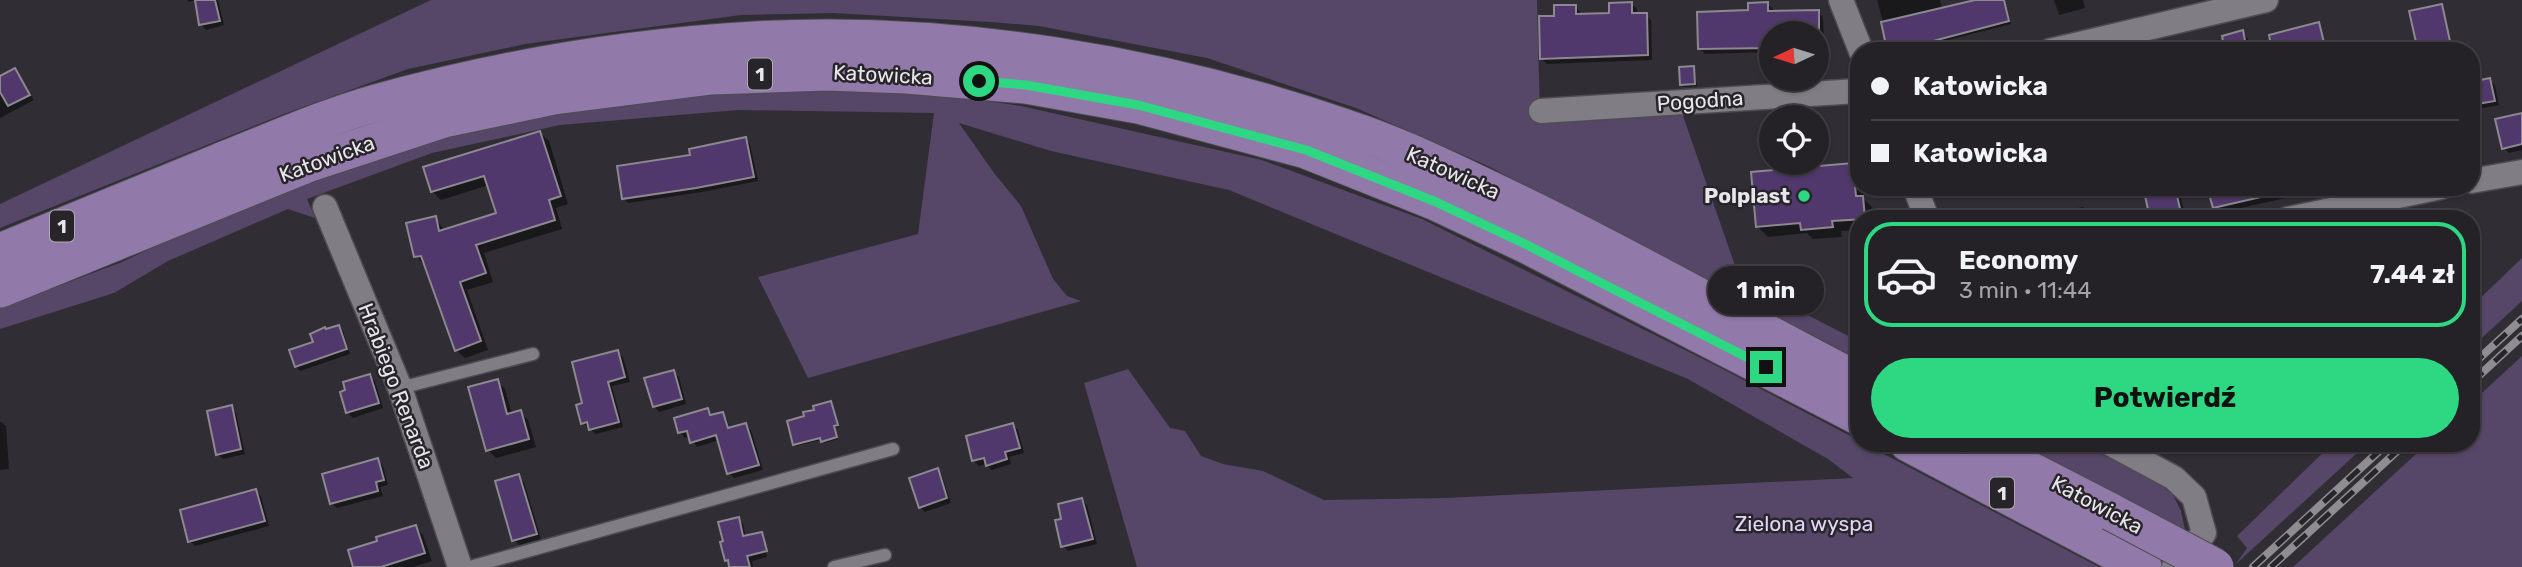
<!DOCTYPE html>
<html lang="pl">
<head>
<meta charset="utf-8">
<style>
	:root { --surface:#242227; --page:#302f33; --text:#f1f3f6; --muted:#a3a4a7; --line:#413f44; --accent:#2ed883 }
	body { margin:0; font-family:Rubik,sans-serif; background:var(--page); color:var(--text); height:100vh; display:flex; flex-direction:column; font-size:26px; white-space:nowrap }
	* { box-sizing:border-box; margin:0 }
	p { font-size:23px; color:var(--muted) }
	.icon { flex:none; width:38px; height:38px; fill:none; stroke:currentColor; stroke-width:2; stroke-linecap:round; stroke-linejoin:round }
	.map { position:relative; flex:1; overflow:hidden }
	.side { position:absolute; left:1850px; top:210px; width:630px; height:242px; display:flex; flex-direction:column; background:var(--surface); border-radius:28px; box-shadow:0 2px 5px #0004,0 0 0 2px var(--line) }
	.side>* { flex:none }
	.top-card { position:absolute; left:1850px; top:42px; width:630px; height:154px; border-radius:28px; box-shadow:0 2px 5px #0004,0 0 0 2px var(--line); display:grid; align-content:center; height:154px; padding:0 21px; background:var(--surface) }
	.needle { width:46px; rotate:266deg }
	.controls { position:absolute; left:1759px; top:21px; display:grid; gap:14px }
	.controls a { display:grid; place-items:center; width:70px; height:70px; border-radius:50%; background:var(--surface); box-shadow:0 2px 5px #0004,0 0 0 2px var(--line); font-size:35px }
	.end { position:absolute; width:32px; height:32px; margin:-16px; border:9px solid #2ed883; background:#111; box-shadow:0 0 0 4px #111 }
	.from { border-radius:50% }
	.bubble { position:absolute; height:49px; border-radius:24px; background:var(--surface); box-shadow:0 2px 5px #0004,0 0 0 2px var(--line); font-size:23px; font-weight:700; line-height:49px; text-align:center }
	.top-card b { display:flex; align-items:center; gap:24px; height:66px; font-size:26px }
	.top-card b+b { border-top:2px solid var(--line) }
	.top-card i { width:18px; height:18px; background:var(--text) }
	ul { padding:12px 0 0; list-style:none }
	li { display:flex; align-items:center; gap:21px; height:105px; margin:0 14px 10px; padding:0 7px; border:4px solid transparent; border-radius:28px }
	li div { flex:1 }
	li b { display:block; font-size:26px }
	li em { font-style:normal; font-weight:700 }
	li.current { border-color:var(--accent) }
	li>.icon { width:63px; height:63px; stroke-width:1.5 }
	.button { display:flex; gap:14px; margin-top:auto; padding:14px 21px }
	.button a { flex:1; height:80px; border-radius:42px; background:var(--accent); color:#111; font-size:28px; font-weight:700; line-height:80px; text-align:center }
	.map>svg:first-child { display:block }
	.green { fill:#564668 }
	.shadow { fill:#0007 }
	.building { fill:#51386c; stroke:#8b8890; stroke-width:2 }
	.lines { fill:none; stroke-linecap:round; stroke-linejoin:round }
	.lane-casing { stroke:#4e4c52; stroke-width:15 }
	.street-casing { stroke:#4e4c52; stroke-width:27 }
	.primary-casing { stroke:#4e4c52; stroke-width:39 }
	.lane { stroke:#807d84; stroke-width:12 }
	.street { stroke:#807d84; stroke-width:24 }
	.primary { stroke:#917aaa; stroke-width:37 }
	.rail-casing { stroke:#8f8d92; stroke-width:8 }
	.rail { stroke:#27242a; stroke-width:5; stroke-dasharray:16; stroke-linecap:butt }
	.primary-bridge-casing { stroke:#4e4c52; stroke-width:39; stroke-linecap:butt }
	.primary-bridge { stroke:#917aaa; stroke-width:37 }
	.route { stroke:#2ed883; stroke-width:9 }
	.poi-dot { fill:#2ed883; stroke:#27242a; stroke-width:2.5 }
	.labels { text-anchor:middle; stroke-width:5; stroke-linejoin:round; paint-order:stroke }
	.shield { fill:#27242a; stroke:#aeacb0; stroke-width:2 }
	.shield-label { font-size:19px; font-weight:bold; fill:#e8e6ea }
	.street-label { font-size:21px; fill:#e8e6ea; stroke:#27242a }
	.poi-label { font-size:21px; font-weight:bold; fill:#e8e6ea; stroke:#27242a; text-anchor:end }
	.park-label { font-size:21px; fill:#e5d6f8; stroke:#27242a }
</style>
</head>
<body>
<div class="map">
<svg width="2522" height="567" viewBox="0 0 2522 567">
	<rect width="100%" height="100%" fill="#302e34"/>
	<g class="green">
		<polygon points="431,0 1537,0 1540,118 1682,113 1740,280 1858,341 1858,359 1488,166 1356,108 1207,58 1039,26 990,22 833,13 741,15 525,44 408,69 284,114 0,228 0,204"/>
		<polygon points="740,90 930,93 1021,106 1262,160 1422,219 1713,364 1858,440 1858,443 1863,443 2099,567 1137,567 1084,383 1128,369 1170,428 1185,431 1201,456 1223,464 1263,471 1324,500 1446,498 1853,478 1828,459 1688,379 1229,190 1051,151 959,123 994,173 1021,206 1053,279 1067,296 1081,301 808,378 758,277 918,234 934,113 738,110 560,125 432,153 307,199 315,218 288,209 168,261 114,293 0,329 0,308 122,262 242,205 411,145 502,121"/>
		<polygon points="2522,258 2522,301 2471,348 2471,307"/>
		<polygon points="2522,356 2522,567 2293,567 2428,443 2471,443 2471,403"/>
		<polygon points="2019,443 2077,443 2154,479 2173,495 2181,511 2185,530"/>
		<polygon points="2333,443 2368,443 2236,564 2247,548 2237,536"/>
	</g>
	<g class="shadow">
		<polygon points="187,0 218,0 224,25 206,30 201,24 196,0 189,2"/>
		<polygon points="1877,0 1940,0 1942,10 1983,0 2005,0 2011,24 1921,47 1891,51"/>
		<polygon points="2054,0 2083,0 2085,8 2059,15"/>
		<polygon points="1632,4 1637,9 1637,15 1646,15 1651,20 1652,60 1547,64 1542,59 1556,18 1575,6 1580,12 1580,16 1611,15"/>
		<polygon points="1768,4 1773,9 1773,13 1818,12 1823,17 1824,44 1816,44 1816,33 1771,33 1771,52 1705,54 1700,49 1750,12"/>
		<polygon points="2441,6 2452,48 2420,51"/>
		<polygon points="2242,32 2248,39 2251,51 2196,51 2226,44"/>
		<polygon points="1694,68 1697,86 1684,87 1681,84"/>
		<polygon points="15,70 34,100 0,118 0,94 2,93 0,78"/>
		<polygon points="2490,80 2495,85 2499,105 2478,109 2473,104 2471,84"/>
		<polygon points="2522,115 2522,150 2509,153 2504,148"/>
		<polygon points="540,133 549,141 568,204 556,208 562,229 484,253 493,282 467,290 488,350 465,358 456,350 424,265 416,256 435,218 445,231 498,214 489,185 441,200 433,192 425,168"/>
		<polygon points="745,139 750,144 758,181 702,192 628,203 623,198 692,156"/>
		<polygon points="1852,165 1858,171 1858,187 1863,187 1864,199 1873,208 1874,219 1858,219 1858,230 1841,231 1842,237 1813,239 1807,233 1768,237 1757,226"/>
		<polygon points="2174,187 2179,192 2184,210 2151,219 2146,192"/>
		<polygon points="2209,187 2311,187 2312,192 2219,213 2214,207"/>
		<polygon points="2083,207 2089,212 2090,219 2054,219 2053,213"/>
		<polygon points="2184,214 2185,218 2164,219"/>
		<polygon points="339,327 343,331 350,354 300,371 296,367 315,343"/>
		<polygon points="618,352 623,357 630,382 612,386 623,427 596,434 583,423 584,404"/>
		<polygon points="673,372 679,377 686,404 659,412 654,406"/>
		<polygon points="370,376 375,381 383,408 353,418 348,413 342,393"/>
		<polygon points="497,381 505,389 512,414 520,412 528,420 536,447 496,458 488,450"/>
		<polygon points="831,403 839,427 835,428 838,439 824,443 821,440 796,446 794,444 806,417"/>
		<polygon points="231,407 236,413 245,454 223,459 218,454"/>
		<polygon points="708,410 714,416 722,414 727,419 730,429 746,425 751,430 763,470 734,478 729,473 719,440 697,447 690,436 685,438 680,432"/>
		<polygon points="0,421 6,426 9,469 0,470"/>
		<polygon points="1013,425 1018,430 1024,453 1009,457 1011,464 992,470 986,464 979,466 974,461 968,438"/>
		<polygon points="378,460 383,466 388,485 380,487 383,496 337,508 332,503"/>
		<polygon points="937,470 942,476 951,503 925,512 920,507"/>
		<polygon points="518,476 524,482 541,539 519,545 514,540"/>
		<polygon points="256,491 261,496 269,526 195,546 190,541"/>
		<polygon points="1082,500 1087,505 1097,544 1068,551 1063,546 1063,520"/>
		<polygon points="738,519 743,524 746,537 762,534 765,537 762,537 767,557 752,561 753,567 731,567 727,561 720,523"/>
		<polygon points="416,527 423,535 432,561 413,567 355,567 379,542"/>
	</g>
	<g class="building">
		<polygon points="195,0 215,0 220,21 199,25"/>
		<polygon points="1975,0 2004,0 2009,21 1918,45 1887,50 1881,22"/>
		<polygon points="1632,2 1632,13 1647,13 1648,55 1540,59 1539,16 1554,16 1554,5 1576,5 1576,14 1609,13 1609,3"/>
		<polygon points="1768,2 1768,11 1819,10 1819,33 1771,33 1771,48 1698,49 1697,12 1748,10 1748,3"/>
		<polygon points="2442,4 2451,46 2418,51 2409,11"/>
		<polygon points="2319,22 2326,51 2272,51 2269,35"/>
		<polygon points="2243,30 2247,51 2225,51 2222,36"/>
		<polygon points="1694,66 1695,84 1680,85 1679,67"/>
		<polygon points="15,68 30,95 8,106 0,92 0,76"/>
		<polygon points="2490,78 2495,101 2471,105 2471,82"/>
		<polygon points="2522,113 2522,144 2502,149 2495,119"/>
		<polygon points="540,131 561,196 549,200 555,220 476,245 486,273 460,282 481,341 455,351 421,256 414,257 406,223 436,216 439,231 496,213 484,176 431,192 423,167"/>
		<polygon points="746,137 754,177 696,188 622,199 617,166 690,155 689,149"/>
		<polygon points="1853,163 1856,196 1863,196 1865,219 1832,221 1833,227 1801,230 1800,223 1756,227 1751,172"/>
		<polygon points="2164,187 2175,187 2181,213 2150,219 2144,191"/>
		<polygon points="2207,187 2273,187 2274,194 2213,208"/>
		<polygon points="339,325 347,349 295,367 289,350 313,342 310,334 325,327 326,329"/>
		<polygon points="618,350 625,377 608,382 619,422 589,430 587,422 581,424 576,405 582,403 572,362"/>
		<polygon points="674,370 682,399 653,407 644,378"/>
		<polygon points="370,374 379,403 346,413 340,392 345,390 343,382"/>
		<polygon points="498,379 507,414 521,410 529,439 486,451 468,387"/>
		<polygon points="831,401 838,425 834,426 837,437 821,442 820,438 793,445 787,421 804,416 803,412 814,410 813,406"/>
		<polygon points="232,405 241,449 216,455 207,411"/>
		<polygon points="708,408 710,415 723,412 728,428 746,423 759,465 727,474 716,435 690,443 687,431 678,433 674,418"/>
		<polygon points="1013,423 1020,448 1005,452 1007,459 986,466 984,458 972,461 966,436"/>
		<polygon points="378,458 384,480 376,482 378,491 330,504 322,474"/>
		<polygon points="938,468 947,498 919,508 909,478"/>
		<polygon points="519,474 537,534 512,541 495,481"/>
		<polygon points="256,489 265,521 188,542 180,510"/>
		<polygon points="1082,498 1093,539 1061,547 1055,520 1061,519 1058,504"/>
		<polygon points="739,517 743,536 762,532 767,551 747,556 750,567 729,567 728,560 725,561 720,542 723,541 718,522"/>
		<polygon points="416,525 425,553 381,567 353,567 348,550 377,541 376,537"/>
	</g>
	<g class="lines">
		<defs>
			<g id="lane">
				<polyline points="400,388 533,354"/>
				<polyline points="470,567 893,449"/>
				<polyline points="834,567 885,555"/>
			</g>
			<g id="street">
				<polyline points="1841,0 1861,51"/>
				<polyline points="2050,51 2266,0"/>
				<polyline points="1541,111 1858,91"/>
				<polyline points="2471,181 2522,172"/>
				<polyline points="1915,187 1927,219"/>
				<polyline points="325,207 400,388 460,567"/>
				<polyline points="2288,219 2441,187"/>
				<polyline points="2109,443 2174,478 2194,497 2204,533 2174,567"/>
			</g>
			<g id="primary">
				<path d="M0,252C73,222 146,192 219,162C270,142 323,118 376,103C499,69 627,47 755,40C951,29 1161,64 1346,128C1396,144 1444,168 1491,190C1616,249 1736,318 1858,381"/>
				<polyline points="0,289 307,164 444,119 554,96 711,76 827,72 907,75 1026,85 1138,105 1306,150 1436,202 1527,245 1858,416"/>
				<polyline points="1908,443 2143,567"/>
				<polyline points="1977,443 2111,512"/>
			</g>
		</defs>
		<use href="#lane" class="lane-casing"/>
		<use href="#street" class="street-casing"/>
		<use href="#primary" class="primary-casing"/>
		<use href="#lane" class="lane"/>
		<use href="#street" class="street"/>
		<use href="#primary" class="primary"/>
		<defs>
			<g id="rail">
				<polyline points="2471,366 2522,319"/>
				<polyline points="2471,383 2522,336"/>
				<polyline points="2253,567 2388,443"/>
				<polyline points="2271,567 2406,443"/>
			</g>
		</defs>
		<use href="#rail" class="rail-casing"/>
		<use href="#rail" class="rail"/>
		<defs>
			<polyline id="primary-bridge" points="2111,512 2215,567"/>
		</defs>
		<use href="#primary-bridge" class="primary-bridge-casing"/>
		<use href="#primary-bridge" class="primary-bridge"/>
	</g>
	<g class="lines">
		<polyline class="route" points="979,81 1026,85 1138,105 1306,150 1436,202 1527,245 1766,367"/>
	</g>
	<circle class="poi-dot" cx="1804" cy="196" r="7"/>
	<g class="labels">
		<g class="shield">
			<rect x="748" y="58.5" width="24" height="31" rx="5"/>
			<rect x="50" y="210.5" width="24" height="31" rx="5"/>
			<rect x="1990" y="477.5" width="24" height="31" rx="5"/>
		</g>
		<g class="shield-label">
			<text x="760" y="81">1</text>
			<text x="62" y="233">1</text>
			<text x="2002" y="500">1</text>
		</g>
		<g class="street-label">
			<text transform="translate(883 75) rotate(3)" y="7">Katowicka</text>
			<text transform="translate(1700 101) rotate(-4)" y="7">Pogodna</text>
			<text transform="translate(327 159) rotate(-20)" y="7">Katowicka</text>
			<text transform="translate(1453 173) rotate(24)" y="7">Katowicka</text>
			<text transform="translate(396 386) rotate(69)" y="7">Hrabiego Renarda</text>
			<text transform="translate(2097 505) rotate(28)" y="7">Katowicka</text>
		</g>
		<g class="poi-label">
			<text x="1790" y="203">Polplast</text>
		</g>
		<g class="park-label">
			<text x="1804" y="531">Zielona wyspa</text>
		</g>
	</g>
</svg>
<div class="controls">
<a><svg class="needle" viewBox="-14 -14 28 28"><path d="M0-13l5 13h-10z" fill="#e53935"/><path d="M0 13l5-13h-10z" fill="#a3a4a7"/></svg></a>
<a><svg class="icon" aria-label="locate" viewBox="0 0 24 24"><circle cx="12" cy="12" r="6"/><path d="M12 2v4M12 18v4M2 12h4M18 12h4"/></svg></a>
</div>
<i class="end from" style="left:979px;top:81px"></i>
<i class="end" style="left:1766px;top:367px"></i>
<div class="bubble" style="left:1708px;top:266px;width:116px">1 min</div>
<div class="top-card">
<b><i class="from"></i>Katowicka</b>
<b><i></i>Katowicka</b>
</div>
<section class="side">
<ul>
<li class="current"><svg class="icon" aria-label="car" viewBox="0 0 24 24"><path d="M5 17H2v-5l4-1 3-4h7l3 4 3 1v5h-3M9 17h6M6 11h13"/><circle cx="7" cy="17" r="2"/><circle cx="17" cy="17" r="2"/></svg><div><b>Economy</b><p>3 min · 11:44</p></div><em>7.44 zł</em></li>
</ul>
<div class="button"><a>Potwierdź</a></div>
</section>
</div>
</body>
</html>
